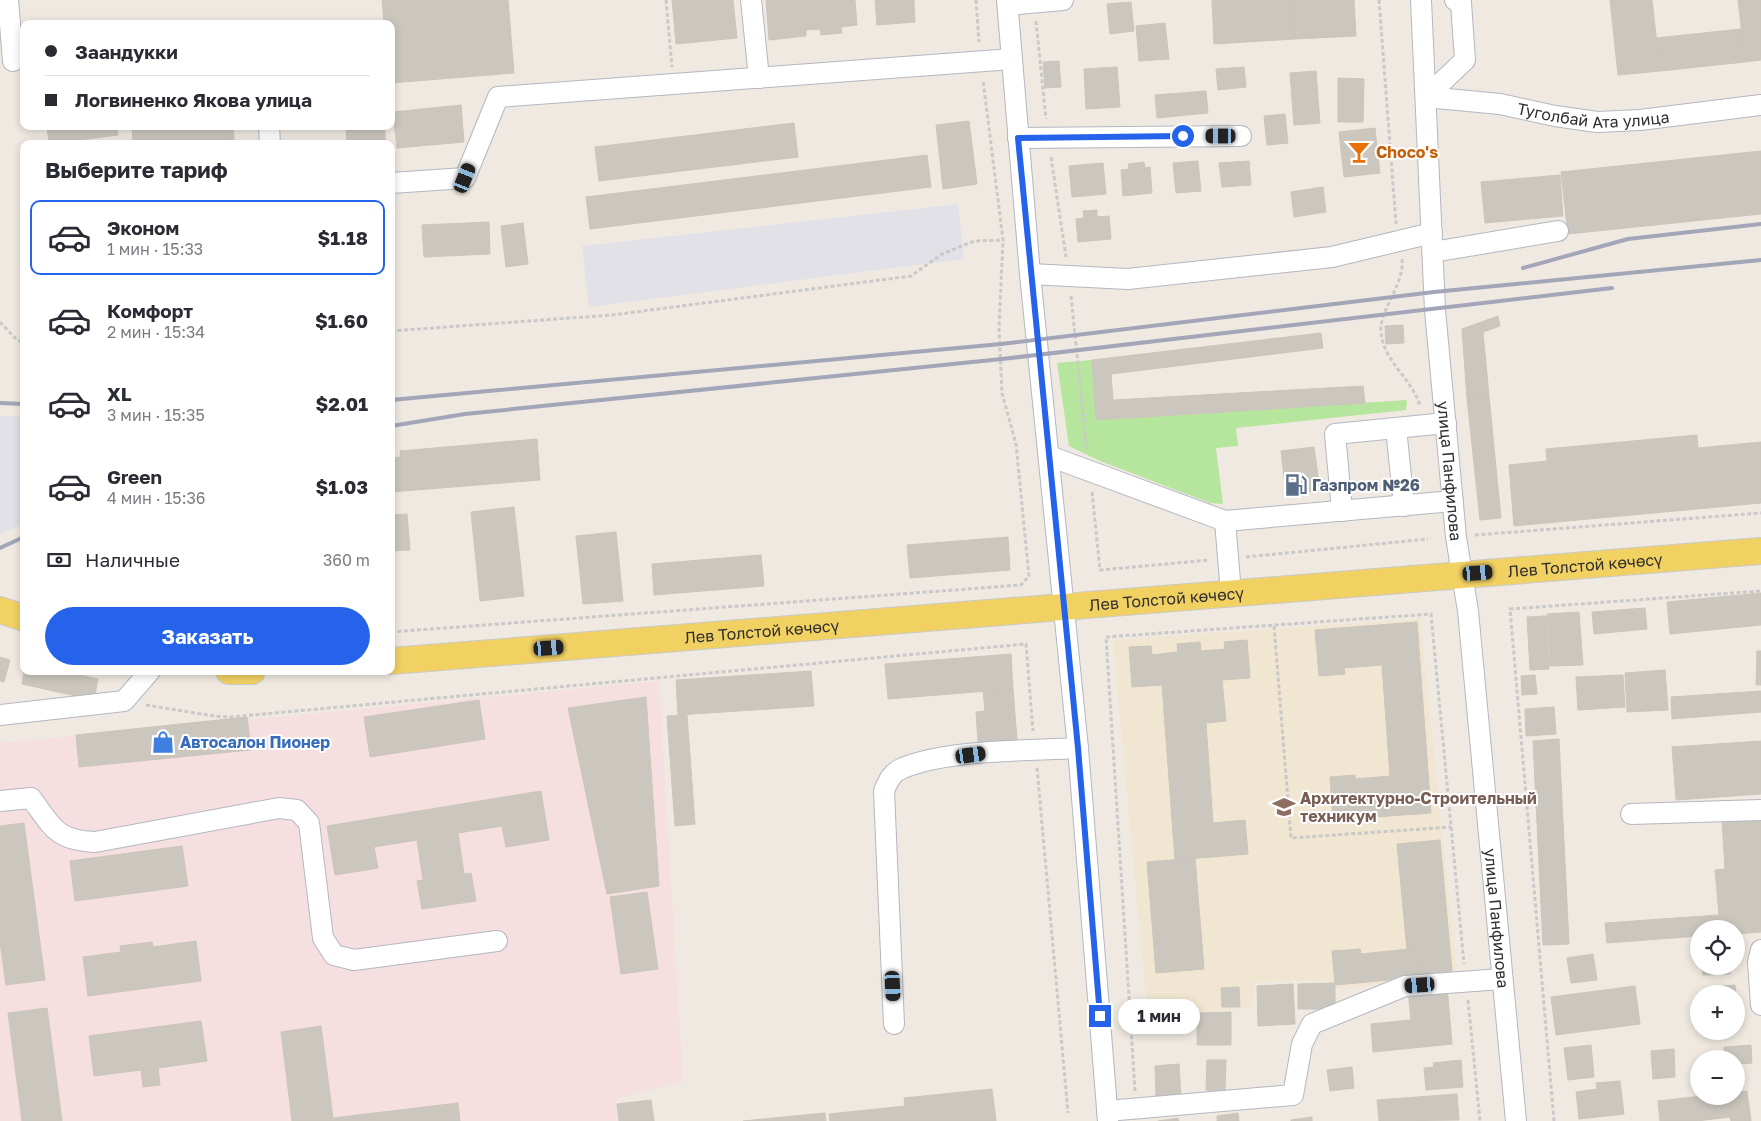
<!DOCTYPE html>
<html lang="ru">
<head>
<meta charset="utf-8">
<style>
	:root { --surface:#fff; --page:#f2f2f3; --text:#2b2b33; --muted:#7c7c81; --line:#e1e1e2; --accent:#2563eb }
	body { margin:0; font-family:"Golos Text",sans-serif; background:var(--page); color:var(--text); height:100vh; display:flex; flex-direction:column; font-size:19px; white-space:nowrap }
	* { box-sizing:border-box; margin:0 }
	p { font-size:16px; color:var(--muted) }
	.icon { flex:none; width:28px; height:28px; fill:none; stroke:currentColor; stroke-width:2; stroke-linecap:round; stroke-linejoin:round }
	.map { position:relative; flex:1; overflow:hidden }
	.panel { position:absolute; left:20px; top:140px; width:375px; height:535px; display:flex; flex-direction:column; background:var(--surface); border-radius:10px; box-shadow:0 2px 8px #0003 }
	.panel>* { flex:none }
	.top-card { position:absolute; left:20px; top:20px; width:375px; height:110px; border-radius:10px; box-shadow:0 2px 8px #0003; display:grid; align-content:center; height:110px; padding:0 25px; background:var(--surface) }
	.controls { position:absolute; left:1690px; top:920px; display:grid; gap:10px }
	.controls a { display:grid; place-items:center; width:55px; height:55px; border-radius:50%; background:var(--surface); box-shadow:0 2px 8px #0003; font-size:25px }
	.end { position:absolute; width:22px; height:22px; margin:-11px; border:6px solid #2563eb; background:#fff; box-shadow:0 0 0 2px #fff }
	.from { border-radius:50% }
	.bubble { position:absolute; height:35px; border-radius:18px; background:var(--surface); box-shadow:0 2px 8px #0003; font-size:16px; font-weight:700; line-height:35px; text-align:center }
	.car { position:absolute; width:15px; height:30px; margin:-15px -8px; border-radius:6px; box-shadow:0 0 4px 1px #0007; background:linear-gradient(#222 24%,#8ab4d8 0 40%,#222 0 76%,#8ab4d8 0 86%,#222 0) }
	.top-card b { display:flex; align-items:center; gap:18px; height:48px; font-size:19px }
	.top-card b+b { border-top:1px solid var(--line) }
	.top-card i { width:12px; height:12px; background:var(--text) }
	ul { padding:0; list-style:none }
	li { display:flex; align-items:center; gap:15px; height:75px; margin:0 10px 8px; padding:0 15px; border:2px solid transparent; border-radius:10px }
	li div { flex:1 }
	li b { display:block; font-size:19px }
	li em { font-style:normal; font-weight:700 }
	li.active { border-color:var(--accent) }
	li>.icon { width:45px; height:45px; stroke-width:1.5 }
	h2 { padding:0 25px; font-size:22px; line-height:60px }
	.pay { display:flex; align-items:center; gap:12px; height:55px; padding:0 25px; font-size:19px }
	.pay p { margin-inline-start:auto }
	.button { display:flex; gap:10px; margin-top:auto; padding:10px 25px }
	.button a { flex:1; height:58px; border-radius:30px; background:var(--accent); color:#fff; font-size:20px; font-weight:700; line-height:58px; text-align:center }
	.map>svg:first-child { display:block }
	.industrial { fill:#e3e1e8 }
	.education { fill:#f0e6d1 }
	.medical { fill:#f5dfe0 }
	.green { fill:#b6e59e }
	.building { fill:#cbc7bf; stroke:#cbc5ba }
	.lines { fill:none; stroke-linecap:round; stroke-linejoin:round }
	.minor-casing { stroke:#b4b7c1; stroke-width:22 }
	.major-casing { stroke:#c9c9c9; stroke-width:28 }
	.path { stroke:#c9c9c9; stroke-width:3; stroke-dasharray:4 2.5; stroke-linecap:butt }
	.minor { stroke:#fff; stroke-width:20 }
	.major { stroke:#f2d163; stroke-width:26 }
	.rail { stroke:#a3a6b8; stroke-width:4 }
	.route { stroke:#2563eb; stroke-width:6 }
	.labels { text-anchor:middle; stroke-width:4; stroke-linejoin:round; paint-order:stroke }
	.street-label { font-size:16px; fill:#2e2e2e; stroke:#fff }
	.food-label { font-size:16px; font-weight:bold; fill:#c56008; stroke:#fff; text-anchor:start }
	.service-label { font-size:16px; font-weight:bold; fill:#4e5e75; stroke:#fff; text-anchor:start }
	.shop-label { font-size:16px; font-weight:bold; fill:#366cbe; stroke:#fff; text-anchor:start }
	.education-label { font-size:16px; font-weight:bold; fill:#785e54; stroke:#fff; text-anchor:start }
</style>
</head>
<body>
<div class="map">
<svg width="1761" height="1121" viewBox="0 0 1761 1121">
	<rect width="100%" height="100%" fill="#efe9e1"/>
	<g class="industrial">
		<polygon points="958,204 964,259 589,307 582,246"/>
		<polygon points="0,416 24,417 24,524 0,534"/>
	</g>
	<polygon class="education" points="1420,619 1457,975 1339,989 1328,980 1255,982 1252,1007 1148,1017 1113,640"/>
	<polygon class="medical" points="659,681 683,1081 616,1099 618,1121 0,1121 0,743"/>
	<polygon class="green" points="1092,360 1096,420 1407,400 1406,410 1236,428 1238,446 1216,448 1223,504 1210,503 1100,461 1069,446 1057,363"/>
	<g class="building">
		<polygon points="382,0 508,0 514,73 391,83 391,24 384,24"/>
		<polygon points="672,0 733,0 737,38 676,44"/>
		<polygon points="766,0 855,0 857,25 841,27 842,33 821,35 820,29 806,30 806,36 769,40"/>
		<polygon points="875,0 914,0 915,22 877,25"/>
		<polygon points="1212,0 1293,0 1295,39 1214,44"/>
		<polygon points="1293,0 1354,0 1356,36 1295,39"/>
		<polygon points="1610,0 1652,0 1660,71 1618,75"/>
		<polygon points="1738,0 1761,0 1761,60 1745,62"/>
		<polygon points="1131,2 1134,31 1110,34 1107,4"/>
		<polygon points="1165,23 1169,59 1139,61 1136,26"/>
		<polygon points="1741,29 1745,62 1660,71 1656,38"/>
		<polygon points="1059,61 1061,87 1045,88 1043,62"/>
		<polygon points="1117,67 1120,107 1086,109 1084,69"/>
		<polygon points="1244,67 1246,87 1218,90 1216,69"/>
		<polygon points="1316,71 1320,123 1294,125 1290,73"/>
		<polygon points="1338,78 1364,79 1363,122 1338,122"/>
		<polygon points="1206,91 1208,113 1157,118 1155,95"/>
		<polygon points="461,105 464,142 397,148 393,112"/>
		<polygon points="1285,114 1288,143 1267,145 1264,116"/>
		<polygon points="969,121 977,184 943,189 936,125"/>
		<polygon points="794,123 798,157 599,181 595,147"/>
		<polygon points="47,126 117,126 118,135 49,144"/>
		<polygon points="132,126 233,126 234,140 133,144"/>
		<polygon points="346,126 385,126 385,144 347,144"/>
		<polygon points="1375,128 1380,173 1344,177 1339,132"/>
		<polygon points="1761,151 1761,214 1568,234 1561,172"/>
		<polygon points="927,155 931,187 590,229 586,197"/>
		<polygon points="1198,161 1201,191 1176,193 1173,163"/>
		<polygon points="1249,161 1251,185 1222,187 1219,163"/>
		<polygon points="1144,162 1145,168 1150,167 1152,193 1123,196 1121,170 1129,169 1128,164"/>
		<polygon points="1103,163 1106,194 1072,197 1069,166"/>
		<polygon points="1560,175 1563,216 1485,223 1481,182"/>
		<polygon points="1323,187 1326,212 1294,217 1291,192"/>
		<polygon points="1097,210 1097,217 1109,216 1111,239 1078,242 1076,219 1084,218 1083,211"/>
		<polygon points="489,222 490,254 424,257 422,225"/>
		<polygon points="523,223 528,264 506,267 501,226"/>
		<polygon points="1498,316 1500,326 1483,332 1489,396 1467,398 1462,329"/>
		<polygon points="1403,325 1404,343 1386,344 1385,326"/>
		<polygon points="1321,333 1323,348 1111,374 1113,400 1363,386 1365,403 1096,420 1092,360"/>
		<polygon points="1489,396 1501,518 1480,520 1467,398"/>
		<polygon points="1697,435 1698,448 1761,442 1761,503 1514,526 1509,465 1547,461 1546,449"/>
		<polygon points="537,439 540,480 403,491 400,451"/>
		<polygon points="1314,447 1320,490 1286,495 1281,451"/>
		<polygon points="400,457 403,491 391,492 391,458"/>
		<polygon points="514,507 524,596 480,601 471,512"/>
		<polygon points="407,514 410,550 391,551 391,515"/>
		<polygon points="616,532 623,601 583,604 576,536"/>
		<polygon points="1008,537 1010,570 910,578 907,545"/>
		<polygon points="761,555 764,586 654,595 652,564"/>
		<polygon points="1761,593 1761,625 1670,634 1667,602"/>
		<polygon points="1645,608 1647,629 1594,634 1592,612"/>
		<polygon points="1579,612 1583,665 1550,666 1547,614"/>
		<polygon points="1546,616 1549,669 1530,670 1527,617"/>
		<polygon points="1417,622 1431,813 1333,820 1330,777 1355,775 1355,779 1390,776 1382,665 1344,668 1345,674 1319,676 1315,630"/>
		<polygon points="1247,640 1250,678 1222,680 1226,721 1206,723 1213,823 1245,820 1248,854 1175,860 1162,685 1132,687 1129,647 1151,646 1152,655 1178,652 1177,644 1200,642 1201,651 1225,649 1224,642"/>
		<polygon points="1757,651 1761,651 1761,685 1756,685"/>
		<polygon points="1011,654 1013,689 888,699 885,664"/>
		<polygon points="0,657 10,660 4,682 0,681"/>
		<polygon points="1665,670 1668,710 1627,712 1625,673"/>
		<polygon points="24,671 62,671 98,679 94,700 22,684"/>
		<polygon points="811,671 814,706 678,715 676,680"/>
		<polygon points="1535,675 1537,694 1522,695 1521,676"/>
		<polygon points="1623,675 1625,707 1578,710 1576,677"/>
		<polygon points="1013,689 1017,740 978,743 976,712 985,711 983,691"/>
		<polygon points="1761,691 1761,712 1672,719 1671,697"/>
		<polygon points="646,697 659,886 607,894 568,708"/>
		<polygon points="479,700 485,739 370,757 364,717"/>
		<polygon points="1554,707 1556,734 1526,736 1525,709"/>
		<polygon points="687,715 695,824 675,826 667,716"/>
		<polygon points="247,717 251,750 79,767 76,735"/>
		<polygon points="1559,739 1569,944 1543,945 1533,741"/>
		<polygon points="1761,741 1761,794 1676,800 1672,747"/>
		<polygon points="541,791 549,840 506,847 502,826 458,833 464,874 471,873 476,901 422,909 417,881 423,880 417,840 374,847 378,868 335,875 327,826"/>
		<polygon points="1761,818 1761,932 1736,934 1736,929 1699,929 1699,936 1607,943 1605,923 1719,915 1715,870 1725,869 1722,821"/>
		<polygon points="24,823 45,980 6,985 0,942 0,826"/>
		<polygon points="1440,840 1452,971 1421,974 1419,948 1407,950 1397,844"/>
		<polygon points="182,846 188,886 75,901 70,861"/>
		<polygon points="1195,858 1204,969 1156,973 1147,862"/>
		<polygon points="647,892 658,969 621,974 610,897"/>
		<polygon points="196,941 201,981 88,996 83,957 121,952 120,946 152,942 153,947"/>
		<polygon points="1419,948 1422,977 1335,985 1332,951 1360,949 1361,954"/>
		<polygon points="1593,954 1597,980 1571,983 1567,958"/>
		<polygon points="1702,966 1730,966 1730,974 1703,975"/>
		<polygon points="1335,983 1335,1009 1298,1009 1298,984"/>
		<polygon points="1293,984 1295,1024 1258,1026 1257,986"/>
		<polygon points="1735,985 1736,994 1710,994 1709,987"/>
		<polygon points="1447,986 1452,1044 1373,1052 1371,1024 1411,1020 1408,990"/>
		<polygon points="1635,986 1640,1024 1556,1035 1551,997"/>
		<polygon points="1239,987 1240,1007 1222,1007 1221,988"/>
		<polygon points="47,1008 62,1121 22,1121 8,1013"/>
		<polygon points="1231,1012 1231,1045 1197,1045 1197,1013"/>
		<polygon points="201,1021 207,1061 158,1068 160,1085 143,1087 141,1070 94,1076 89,1036"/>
		<polygon points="321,1026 333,1118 458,1103 460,1121 292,1121 281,1032"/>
		<polygon points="1591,1045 1594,1077 1568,1080 1564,1048"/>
		<polygon points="1751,1045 1752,1063 1736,1064 1736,1059 1724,1059 1724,1047"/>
		<polygon points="1674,1049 1675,1077 1653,1079 1651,1051"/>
		<polygon points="1207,1060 1226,1060 1225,1091 1206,1090"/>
		<polygon points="1461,1060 1463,1087 1426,1090 1424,1068 1434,1067 1433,1063"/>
		<polygon points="1179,1064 1181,1096 1156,1098 1155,1066"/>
		<polygon points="1352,1067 1354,1088 1330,1091 1327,1070"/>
		<polygon points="1620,1081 1624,1114 1579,1119 1576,1092 1597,1089 1596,1083"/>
		<polygon points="992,1089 996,1121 830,1121 829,1114 905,1106 904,1098"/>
		<polygon points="1747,1091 1751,1121 1731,1121 1730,1117 1697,1121 1660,1121 1658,1101 1703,1096 1736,1096 1736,1093"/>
		<polygon points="1457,1094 1459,1120 1379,1121 1377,1100"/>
		<polygon points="651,1100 654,1121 619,1121 617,1104"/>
		<polygon points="825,1113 826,1121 743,1121"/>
		<polygon points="1238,1113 1239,1121 1217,1121 1217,1116"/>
		<polygon points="1312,1117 1312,1121 1291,1121 1291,1120"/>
		<polygon points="1178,1118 1179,1121 1158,1121"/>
	</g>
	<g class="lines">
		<defs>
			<g id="minor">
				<polyline points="8,0 13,61"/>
				<polyline points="751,0 759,78"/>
				<polyline points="1007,0 1030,274 1078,748 1108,1121"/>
				<path id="s1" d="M1421,0L1435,310L1456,537L1468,611L1516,1121"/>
				<polyline points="1008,5 1063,0"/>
				<path id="s2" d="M1426,97L1500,104L1555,116L1597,122L1640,120L1761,105"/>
				<polyline points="1426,97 1465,60 1461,3 1455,0"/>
				<polyline points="269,126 270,144"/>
				<polyline points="1018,138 1241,136"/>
				<polyline points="391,183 465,178 498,97 1012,59"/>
				<polyline points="1433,252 1558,231"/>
				<polyline points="1030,274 1128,279 1332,257 1432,233"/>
				<polyline points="1396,428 1404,506"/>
				<polyline points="1049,456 1225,521 1453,501"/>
				<polyline points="1342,511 1335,434 1446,423"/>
				<polyline points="1225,521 1231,593"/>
				<polyline points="0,715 124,701 150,671"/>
				<path d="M0,801L31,798C53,828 56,840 95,842L279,808L297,810L309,823L323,938L334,955L354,960L497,941"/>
				<polyline points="1631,814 1761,810"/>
				<polyline points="1761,950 1758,962 1761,1005"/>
				<path d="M894,1024L884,791C888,781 892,772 903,768C949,749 1027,751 1078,748"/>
				<polyline points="1107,1111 1293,1095 1302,1044 1312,1024 1405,986 1502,979"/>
			</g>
			<g id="major">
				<polyline points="0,610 24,618"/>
				<path id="s3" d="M391,661L1761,551"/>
				<polyline points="229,671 252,671"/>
			</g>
		</defs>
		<use href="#minor" class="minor-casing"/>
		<use href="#major" class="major-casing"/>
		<g class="path">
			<polyline points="666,0 672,67"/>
			<polyline points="976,0 979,42"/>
			<polyline points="1379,0 1396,224"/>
			<polyline points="1036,21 1046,119"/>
			<polyline points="1051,157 1066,257"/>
			<path d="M1402,259C1405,281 1383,307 1381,326C1379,359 1412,377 1420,406"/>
			<polyline points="1071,296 1087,451"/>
			<polyline points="0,322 17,340 24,343"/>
			<polyline points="391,331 612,315 911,276 942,254 974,241 1004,240"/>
			<polyline points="1092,492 1100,570 1210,560"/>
			<polyline points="1475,535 1761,513"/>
			<polyline points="1246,557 1428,539"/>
			<polyline points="1274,626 1291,838 1451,827"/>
			<polyline points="391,632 1021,585 1029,576 1016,444 1002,393 999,328 1003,240 983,80"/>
			<polyline points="146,705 214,716 231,717 1026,644 1033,731"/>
			<polyline points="1037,768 1068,1113"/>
			<polyline points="1468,1000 1480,1121"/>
			<polyline points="1135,1091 1106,637 1431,614 1464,964"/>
			<polyline points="1554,1121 1510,609 1761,591"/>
		</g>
		<use href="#minor" class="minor"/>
		<use href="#major" class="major"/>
		<g class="rail">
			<polyline points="1523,268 1628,239 1761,224"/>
			<polyline points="391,400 1001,344 1434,292 1761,260"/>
			<polyline points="0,403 24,404"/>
			<polyline points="391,426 465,414 1002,359 1612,288"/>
			<polyline points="0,548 24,537"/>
		</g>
	</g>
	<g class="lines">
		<polyline class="route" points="1100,1016 1078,748 1018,138 1183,136"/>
	</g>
	<defs>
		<symbol id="bar-bare" viewBox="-9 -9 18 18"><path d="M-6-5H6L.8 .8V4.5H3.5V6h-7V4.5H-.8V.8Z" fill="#e8710a" stroke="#fff" stroke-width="2.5" paint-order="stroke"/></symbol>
		<symbol id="fuel-bare" viewBox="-9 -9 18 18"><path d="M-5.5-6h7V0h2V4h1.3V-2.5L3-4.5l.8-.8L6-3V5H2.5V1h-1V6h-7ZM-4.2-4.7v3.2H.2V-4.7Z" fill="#5c6f8a" stroke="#fff" stroke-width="2.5" paint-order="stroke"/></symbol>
		<symbol id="shop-bare" viewBox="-9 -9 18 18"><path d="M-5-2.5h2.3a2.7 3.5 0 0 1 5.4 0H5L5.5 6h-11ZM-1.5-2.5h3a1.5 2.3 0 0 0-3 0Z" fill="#3f7fe0" stroke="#fff" stroke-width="2.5" paint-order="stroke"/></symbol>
		<symbol id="university-bare" viewBox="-9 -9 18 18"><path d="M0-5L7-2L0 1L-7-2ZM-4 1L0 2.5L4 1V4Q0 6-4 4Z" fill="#8d6e63" stroke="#fff" stroke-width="2.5" paint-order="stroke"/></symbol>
	</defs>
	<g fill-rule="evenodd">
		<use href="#bar-bare" x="1343" y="136" width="32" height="32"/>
		<use href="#fuel-bare" x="1280" y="469" width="32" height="32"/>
		<use href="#shop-bare" x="147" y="726" width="32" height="32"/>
		<use href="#university-bare" x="1268" y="791" width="32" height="32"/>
	</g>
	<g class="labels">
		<g class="street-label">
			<text dy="6" stroke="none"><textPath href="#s2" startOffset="169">Туголбай Ата улица</textPath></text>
			<text dy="6" stroke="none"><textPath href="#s1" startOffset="472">улица Панфилова</textPath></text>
			<text dy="6" stroke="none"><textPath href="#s3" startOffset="1198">Лев Толстой көчөсү</textPath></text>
			<text dy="6" stroke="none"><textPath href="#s3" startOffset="778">Лев Толстой көчөсү</textPath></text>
			<text dy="6" stroke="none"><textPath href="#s3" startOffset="372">Лев Толстой көчөсү</textPath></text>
			<text dy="6" stroke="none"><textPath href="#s1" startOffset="922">улица Панфилова</textPath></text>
		</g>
		<g class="food-label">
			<text x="1376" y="158">Choco's</text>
		</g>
		<g class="service-label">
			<text x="1312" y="491">Газпром №26</text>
		</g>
		<g class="shop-label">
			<text x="180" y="748">Автосалон Пионер</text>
		</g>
		<g class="education-label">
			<text x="1300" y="804">Архитектурно-Строительный<tspan x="1300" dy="18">техникум</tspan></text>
		</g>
	</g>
</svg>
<div class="controls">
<a><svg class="icon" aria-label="locate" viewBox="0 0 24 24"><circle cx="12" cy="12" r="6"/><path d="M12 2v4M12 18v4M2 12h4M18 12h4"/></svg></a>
<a>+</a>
<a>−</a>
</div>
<i class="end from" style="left:1183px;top:136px"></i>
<i class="end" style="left:1100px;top:1016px"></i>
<div class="bubble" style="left:1118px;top:999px;width:82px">1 мин</div>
<i class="car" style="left:1221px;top:136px;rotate:270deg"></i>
<i class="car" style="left:465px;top:178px;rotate:22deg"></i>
<i class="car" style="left:1478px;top:573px;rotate:86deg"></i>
<i class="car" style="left:549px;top:648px;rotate:86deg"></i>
<i class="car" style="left:971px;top:755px;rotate:82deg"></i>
<i class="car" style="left:1420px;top:985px;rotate:266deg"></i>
<i class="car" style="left:893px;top:986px;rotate:177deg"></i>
<div class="top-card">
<b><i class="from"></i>Заандукки</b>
<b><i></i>Логвиненко Якова улица</b>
</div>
<section class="panel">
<h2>Выберите тариф</h2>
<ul>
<li class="active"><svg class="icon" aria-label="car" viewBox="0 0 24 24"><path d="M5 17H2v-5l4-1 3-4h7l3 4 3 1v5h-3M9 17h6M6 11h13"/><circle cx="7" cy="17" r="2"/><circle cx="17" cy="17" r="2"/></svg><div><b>Эконом</b><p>1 мин · 15:33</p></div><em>$1.18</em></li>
<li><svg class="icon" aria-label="car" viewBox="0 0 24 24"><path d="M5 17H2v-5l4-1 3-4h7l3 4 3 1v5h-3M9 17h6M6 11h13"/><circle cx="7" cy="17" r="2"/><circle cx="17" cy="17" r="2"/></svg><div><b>Комфорт</b><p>2 мин · 15:34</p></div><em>$1.60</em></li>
<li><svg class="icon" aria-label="car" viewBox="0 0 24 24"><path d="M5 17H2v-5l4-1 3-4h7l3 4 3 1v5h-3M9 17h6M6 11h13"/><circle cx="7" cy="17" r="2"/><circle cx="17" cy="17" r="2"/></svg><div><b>XL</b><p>3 мин · 15:35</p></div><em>$2.01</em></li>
<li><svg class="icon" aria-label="car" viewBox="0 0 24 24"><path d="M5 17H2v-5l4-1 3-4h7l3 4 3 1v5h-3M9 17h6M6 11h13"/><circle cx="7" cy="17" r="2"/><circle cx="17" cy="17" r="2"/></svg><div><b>Green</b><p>4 мин · 15:36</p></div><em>$1.03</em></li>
</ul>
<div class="pay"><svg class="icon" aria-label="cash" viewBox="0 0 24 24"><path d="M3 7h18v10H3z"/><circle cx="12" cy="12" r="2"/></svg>Наличные<p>360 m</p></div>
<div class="button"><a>Заказать</a></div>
</section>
</div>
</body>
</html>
